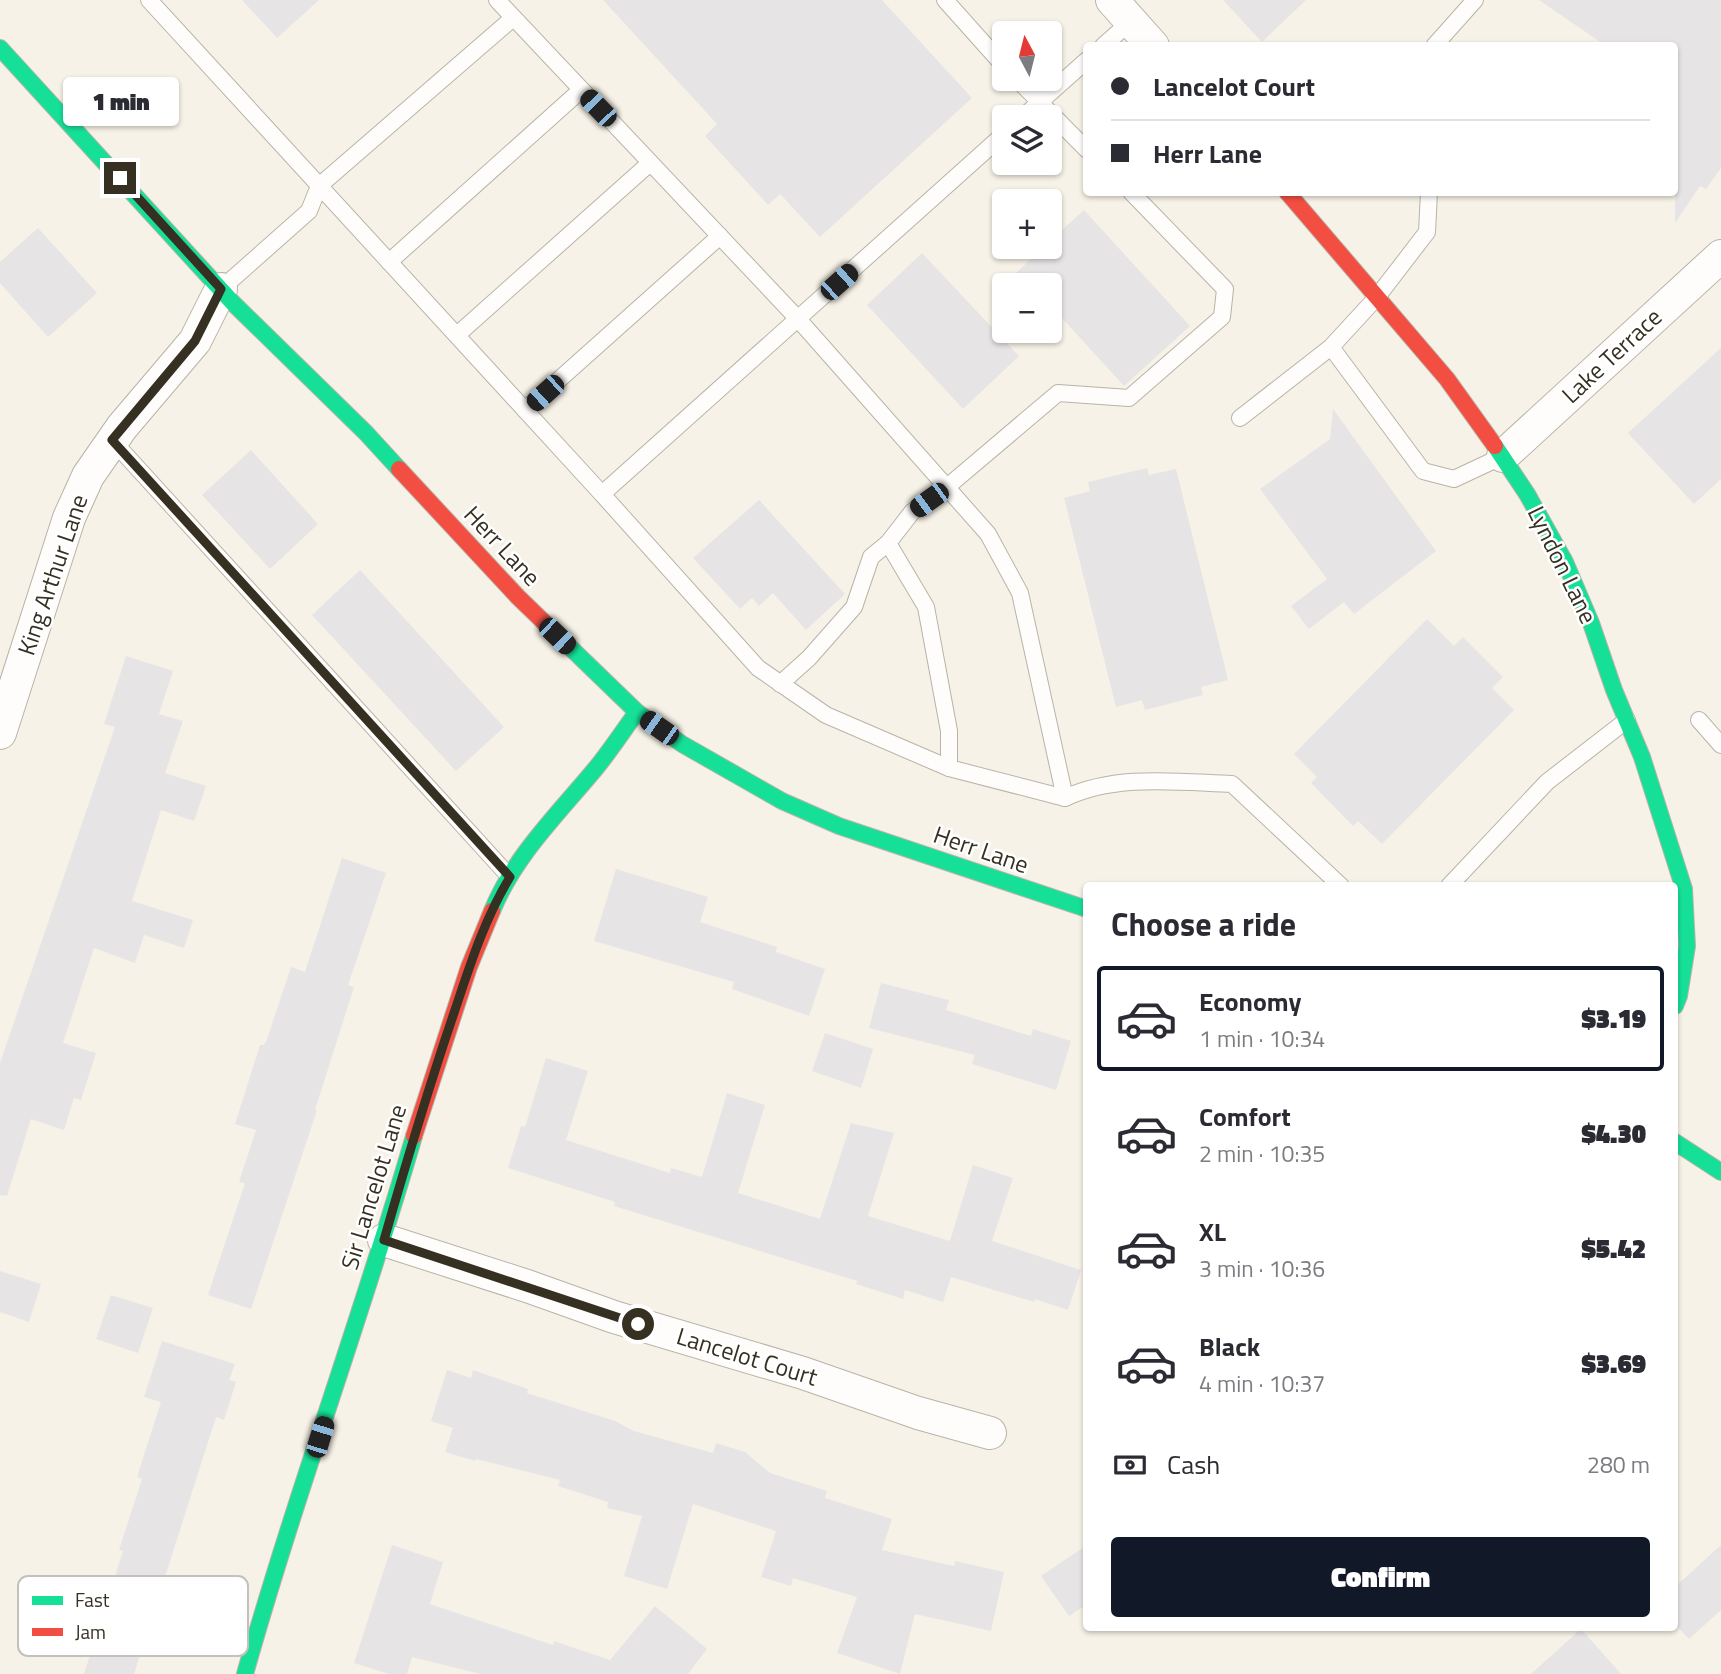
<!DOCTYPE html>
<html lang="en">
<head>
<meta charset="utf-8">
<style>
	:root { --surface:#fff; --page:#f7f7f7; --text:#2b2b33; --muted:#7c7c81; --line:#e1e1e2; --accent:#111827 }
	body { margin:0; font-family:"Titillium Web",sans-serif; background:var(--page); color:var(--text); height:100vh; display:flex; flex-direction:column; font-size:26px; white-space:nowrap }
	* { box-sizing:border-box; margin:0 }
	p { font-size:23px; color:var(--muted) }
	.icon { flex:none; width:38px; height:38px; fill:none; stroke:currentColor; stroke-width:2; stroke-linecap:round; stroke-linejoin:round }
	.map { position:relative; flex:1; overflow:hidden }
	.drawer { position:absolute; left:1083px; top:882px; width:595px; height:749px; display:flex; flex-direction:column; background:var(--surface); border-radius:7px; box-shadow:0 2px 5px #0004 }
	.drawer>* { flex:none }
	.hud { position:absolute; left:1083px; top:42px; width:595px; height:154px; border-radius:7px; box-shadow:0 2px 5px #0004; display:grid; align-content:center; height:154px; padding:0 28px; background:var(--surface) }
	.needle { width:46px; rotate:353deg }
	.fabs { position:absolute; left:992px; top:21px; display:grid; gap:14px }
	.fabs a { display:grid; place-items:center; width:70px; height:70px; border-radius:7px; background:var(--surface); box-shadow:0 2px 5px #0004; font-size:35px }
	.end { position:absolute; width:32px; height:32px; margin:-16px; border:9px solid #363022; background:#fff; box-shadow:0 0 0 4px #fff }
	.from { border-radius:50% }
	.bubble { position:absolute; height:49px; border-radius:7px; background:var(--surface); box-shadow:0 2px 5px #0004; font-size:23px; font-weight:800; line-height:49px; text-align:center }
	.car { position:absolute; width:21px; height:42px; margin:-21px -10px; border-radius:9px; box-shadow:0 0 5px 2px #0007; background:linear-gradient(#222 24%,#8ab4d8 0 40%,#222 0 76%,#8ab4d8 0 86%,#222 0) }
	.hud b { display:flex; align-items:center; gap:24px; height:66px; font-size:26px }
	.hud b+b { border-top:2px solid var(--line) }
	.hud i { width:18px; height:18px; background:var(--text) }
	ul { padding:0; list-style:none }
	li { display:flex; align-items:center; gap:21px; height:105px; margin:0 14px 10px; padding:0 14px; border:4px solid transparent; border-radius:7px }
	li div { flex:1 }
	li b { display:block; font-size:26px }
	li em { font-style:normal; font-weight:800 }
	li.current { border-color:var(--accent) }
	li>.icon { width:63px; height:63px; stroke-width:1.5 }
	h2 { padding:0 28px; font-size:32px; line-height:84px }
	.pay { display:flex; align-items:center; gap:18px; height:77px; padding:0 28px; font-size:26px }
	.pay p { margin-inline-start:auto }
	.cta { display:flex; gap:14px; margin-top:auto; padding:14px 28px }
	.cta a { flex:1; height:80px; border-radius:7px; background:var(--accent); color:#fff; font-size:28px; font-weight:800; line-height:80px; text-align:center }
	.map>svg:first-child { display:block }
	.building { fill:#e7e4e6 }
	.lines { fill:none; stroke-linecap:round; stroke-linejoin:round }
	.lane-casing { stroke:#b9b3a8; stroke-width:18 }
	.street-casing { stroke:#b9b3a8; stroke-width:34 }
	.fast-casing { stroke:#b9b3a8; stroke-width:18 }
	.jam-casing { stroke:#b9b3a8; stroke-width:18 }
	.lane { stroke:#fefdfb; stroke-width:16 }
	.street { stroke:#fefdfb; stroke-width:32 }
	.fast { stroke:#16e098; stroke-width:16 }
	.jam { stroke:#f24e42; stroke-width:16 }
	.route { stroke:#363022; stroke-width:9 }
	.labels { text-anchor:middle; stroke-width:5; stroke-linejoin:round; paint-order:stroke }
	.street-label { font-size:24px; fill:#363022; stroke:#fff }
	.key { fill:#fff; stroke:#c3c1bd; stroke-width:2 }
	.key-label { font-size:19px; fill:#363022 }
</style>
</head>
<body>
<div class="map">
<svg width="1721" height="1674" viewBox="0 0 1721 1674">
	<rect width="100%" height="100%" fill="#f7f2e7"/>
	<g class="building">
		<polygon points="242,0 319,0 277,38"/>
		<polygon points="603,0 882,0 972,98 820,237 780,194 768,205 705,136 717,124"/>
		<polygon points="1223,0 1306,0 1262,42"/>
		<polygon points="1539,0 1721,0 1721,168 1706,189 1700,186 1675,223 1675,46 1606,46"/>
		<polygon points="1084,210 1190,326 1124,386 1050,305 1050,285 1003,285 1044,247 1050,247 1050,241"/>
		<polygon points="38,228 97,293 48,337 0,283 0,262"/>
		<polygon points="922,253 1019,356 963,409 867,305"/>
		<polygon points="1721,348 1721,479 1694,504 1628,433"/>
		<polygon points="1333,409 1436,551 1354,614 1344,602 1309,629 1291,606 1327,579 1260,489 1330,439"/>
		<polygon points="251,450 318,524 270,569 202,495"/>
		<polygon points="1147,468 1149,475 1176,469 1228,680 1201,687 1203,695 1145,710 1142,700 1116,707 1064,498 1090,491 1088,482"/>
		<polygon points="759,500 845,594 806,630 773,593 759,606 752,598 740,609 693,558"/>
		<polygon points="360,570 504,727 456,771 312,615"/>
		<polygon points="1427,619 1454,646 1463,637 1503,677 1492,688 1514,710 1382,844 1358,821 1353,826 1311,783 1317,777 1294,754"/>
		<polygon points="126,656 173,671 159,714 183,721 165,773 206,786 194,821 161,810 132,901 193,920 184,948 144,935 135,963 94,948 63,1043 96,1053 81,1100 74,1098 64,1130 31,1119 7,1196 0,1195 0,1063 115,727 104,724"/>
		<polygon points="342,858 386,873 348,985 354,987 315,1110 317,1110 251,1309 208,1295 245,1183 239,1182 256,1130 235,1124 260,1045 263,1045 266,1042 291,967 305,972"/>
		<polygon points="616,869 708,897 700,922 777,947 776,952 825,969 809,1016 732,989 734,982 594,941"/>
		<polygon points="881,983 949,1000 946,1010 1031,1036 1033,1029 1071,1041 1056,1090 972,1064 975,1055 869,1028"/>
		<polygon points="825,1033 873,1049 861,1088 812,1071"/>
		<polygon points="546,1058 588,1071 566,1140 670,1173 671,1168 702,1177 727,1093 765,1105 738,1193 820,1219 851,1123 894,1133 868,1216 950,1241 973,1165 1013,1178 992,1241 1081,1270 1068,1310 1035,1299 1034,1302 951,1277 943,1302 905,1290 903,1299 856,1284 857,1281 614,1206 615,1202 508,1168 521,1126 525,1127"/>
		<polygon points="0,1271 41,1284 29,1322 0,1312"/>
		<polygon points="111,1295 153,1308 138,1353 96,1339"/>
		<polygon points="162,1341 235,1364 229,1380 236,1382 224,1420 216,1417 134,1674 84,1674 123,1551 119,1550 142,1479 137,1477 161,1402 144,1397"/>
		<polygon points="447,1370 471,1378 473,1370 528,1389 527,1393 615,1421 634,1431 713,1453 716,1443 745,1452 770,1473 827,1491 825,1498 892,1519 882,1550 954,1566 955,1561 1004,1572 991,1631 915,1614 900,1674 837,1653 857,1597 793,1578 791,1586 761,1577 776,1531 693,1504 667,1589 624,1576 642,1516 607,1508 608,1502 558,1486 560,1480 476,1459 475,1461 445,1452 453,1428 431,1421"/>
		<polygon points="392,1545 443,1562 430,1604 553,1645 554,1641 610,1660 655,1606 707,1649 688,1674 480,1674 412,1657 407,1674 389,1674 354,1663"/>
		<polygon points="1087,1545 1087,1604 1069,1616 1041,1576"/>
		<polygon points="1721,1545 1721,1610 1689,1639 1675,1624 1675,1587"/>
		<polygon points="1581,1629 1621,1674 1531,1674"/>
	</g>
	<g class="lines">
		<defs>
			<g id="lane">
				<polyline points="149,0 602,494 1004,134"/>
				<polyline points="497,0 798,319 988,534 1020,593 1065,798"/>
				<polyline points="945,0 1004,66"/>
				<polyline points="1103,46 1130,22"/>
				<polyline points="1434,46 1475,0"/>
				<polyline points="1017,79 1087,150"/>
				<polyline points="1023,117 1087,60"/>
				<polyline points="389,262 581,90"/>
				<polyline points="221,289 309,211 319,186 513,18"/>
				<polyline points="457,335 650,163"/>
				<polyline points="1331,347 1423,471 1454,479 1503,456"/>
				<polyline points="525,410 720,236"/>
				<polyline points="1240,418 1331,347 1377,297 1427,232 1429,192"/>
				<polyline points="112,440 509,876"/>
				<path d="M602,494L758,668L826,715L949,768L1065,798C1116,774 1177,782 1232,784L1341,886"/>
				<polyline points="780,684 809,658 854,607 871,557 888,543"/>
				<polyline points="1699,720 1721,745"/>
				<polyline points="949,768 949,731 926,607 888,543 912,512 947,487 1058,393 1129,398 1222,317 1225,289 1131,192"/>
				<polyline points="1449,886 1547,782 1627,720"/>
			</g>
			<g id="street">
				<polyline points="1112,0 1153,46"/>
				<polyline points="1503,456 1721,256"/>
				<polyline points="0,733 69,518 88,476 122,427 195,341 221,289"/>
				<polyline points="384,1240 527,1286 614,1317 803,1373 918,1413 990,1433"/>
			</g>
			<g id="fast">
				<polyline points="0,48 233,303 366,433 399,469"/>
				<polyline points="1495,446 1527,494 1565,562 1591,623 1614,690 1642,757 1684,889 1687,946 1679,996 1675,1006"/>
				<polyline points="549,627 637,712 682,744 782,801 839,826 1087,909"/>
				<path d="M492,911C515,855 558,814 596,768C610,751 623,731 637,712"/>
				<polyline points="1675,1142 1721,1172"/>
				<path d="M245,1674C296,1493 362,1316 414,1136"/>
			</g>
			<g id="jam">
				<polyline points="1287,192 1447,379 1495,446"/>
				<polyline points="399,469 518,597 549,627"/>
				<polyline points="414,1136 469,967 492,911"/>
			</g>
		</defs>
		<use href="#lane" class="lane-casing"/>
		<use href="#street" class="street-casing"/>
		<use href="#fast" class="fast-casing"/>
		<use href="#jam" class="jam-casing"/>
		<use href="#lane" class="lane"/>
		<use href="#street" class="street"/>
		<use href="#fast" class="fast"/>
		<use href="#jam" class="jam"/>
	</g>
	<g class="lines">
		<path class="route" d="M120,178L221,289L195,341L112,440L510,877C485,918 470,965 455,1010C429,1086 406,1163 384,1240L638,1324"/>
	</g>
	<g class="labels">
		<g class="street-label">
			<text transform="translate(1612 356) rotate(-43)" y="8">Lake Terrace</text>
			<text transform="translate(502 546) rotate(47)" y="8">Herr Lane</text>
			<text transform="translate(1562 565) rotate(64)" y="8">Lyndon Lane</text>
			<text transform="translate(53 575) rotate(-71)" y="8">King Arthur Lane</text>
			<text transform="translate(981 850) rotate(19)" y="8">Herr Lane</text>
			<text transform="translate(374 1187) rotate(-73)" y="8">Sir Lancelot Lane</text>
			<text transform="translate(747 1357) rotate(17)" y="8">Lancelot Court</text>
		</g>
	</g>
	<rect x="18" y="1576" width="230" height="80" rx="10" class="key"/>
	<rect x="32" y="1596" width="31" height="9" fill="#16e098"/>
	<rect x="32" y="1628" width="31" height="8" fill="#f24e42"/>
	<g class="key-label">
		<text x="75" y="1607">Fast</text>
		<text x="75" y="1639">Jam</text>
	</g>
</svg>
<div class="fabs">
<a><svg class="needle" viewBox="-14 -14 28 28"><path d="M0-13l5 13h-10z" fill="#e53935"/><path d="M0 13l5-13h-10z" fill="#7c7c81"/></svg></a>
<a><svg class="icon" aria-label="layers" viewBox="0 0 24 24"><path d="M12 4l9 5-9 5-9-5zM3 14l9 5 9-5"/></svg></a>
<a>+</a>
<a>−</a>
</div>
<i class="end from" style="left:638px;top:1324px"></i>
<i class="end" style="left:120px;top:178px"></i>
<div class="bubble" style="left:63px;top:77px;width:116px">1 min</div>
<i class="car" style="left:598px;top:108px;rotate:316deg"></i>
<i class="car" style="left:839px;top:282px;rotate:48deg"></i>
<i class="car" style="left:545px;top:393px;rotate:228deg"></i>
<i class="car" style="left:929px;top:500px;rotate:234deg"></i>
<i class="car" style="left:557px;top:636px;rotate:134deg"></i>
<i class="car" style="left:659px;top:728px;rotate:305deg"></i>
<i class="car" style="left:320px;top:1437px;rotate:17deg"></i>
<div class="hud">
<b><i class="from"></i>Lancelot Court</b>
<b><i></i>Herr Lane</b>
</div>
<section class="drawer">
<h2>Choose a ride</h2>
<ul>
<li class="current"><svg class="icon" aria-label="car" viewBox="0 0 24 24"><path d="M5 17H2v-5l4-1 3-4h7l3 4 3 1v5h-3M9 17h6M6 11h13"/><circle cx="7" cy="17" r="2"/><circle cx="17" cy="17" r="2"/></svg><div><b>Economy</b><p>1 min · 10:34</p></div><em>$3.19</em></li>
<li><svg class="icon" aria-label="car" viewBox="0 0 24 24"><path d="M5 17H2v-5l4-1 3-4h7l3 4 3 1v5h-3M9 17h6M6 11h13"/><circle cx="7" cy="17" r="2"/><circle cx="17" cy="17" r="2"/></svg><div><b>Comfort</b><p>2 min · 10:35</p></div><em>$4.30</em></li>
<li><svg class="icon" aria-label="car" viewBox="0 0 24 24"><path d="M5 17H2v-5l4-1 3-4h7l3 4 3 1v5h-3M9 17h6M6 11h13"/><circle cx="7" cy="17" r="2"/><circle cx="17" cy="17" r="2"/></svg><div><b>XL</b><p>3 min · 10:36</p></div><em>$5.42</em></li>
<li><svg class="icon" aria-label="car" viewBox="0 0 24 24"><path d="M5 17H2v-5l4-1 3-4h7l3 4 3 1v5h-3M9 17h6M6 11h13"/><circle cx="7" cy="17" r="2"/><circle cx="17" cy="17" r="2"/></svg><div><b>Black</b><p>4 min · 10:37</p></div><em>$3.69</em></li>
</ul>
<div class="pay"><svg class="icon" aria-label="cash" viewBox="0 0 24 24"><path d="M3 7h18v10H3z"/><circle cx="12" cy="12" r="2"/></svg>Cash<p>280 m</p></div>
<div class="cta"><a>Confirm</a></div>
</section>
</div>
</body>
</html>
